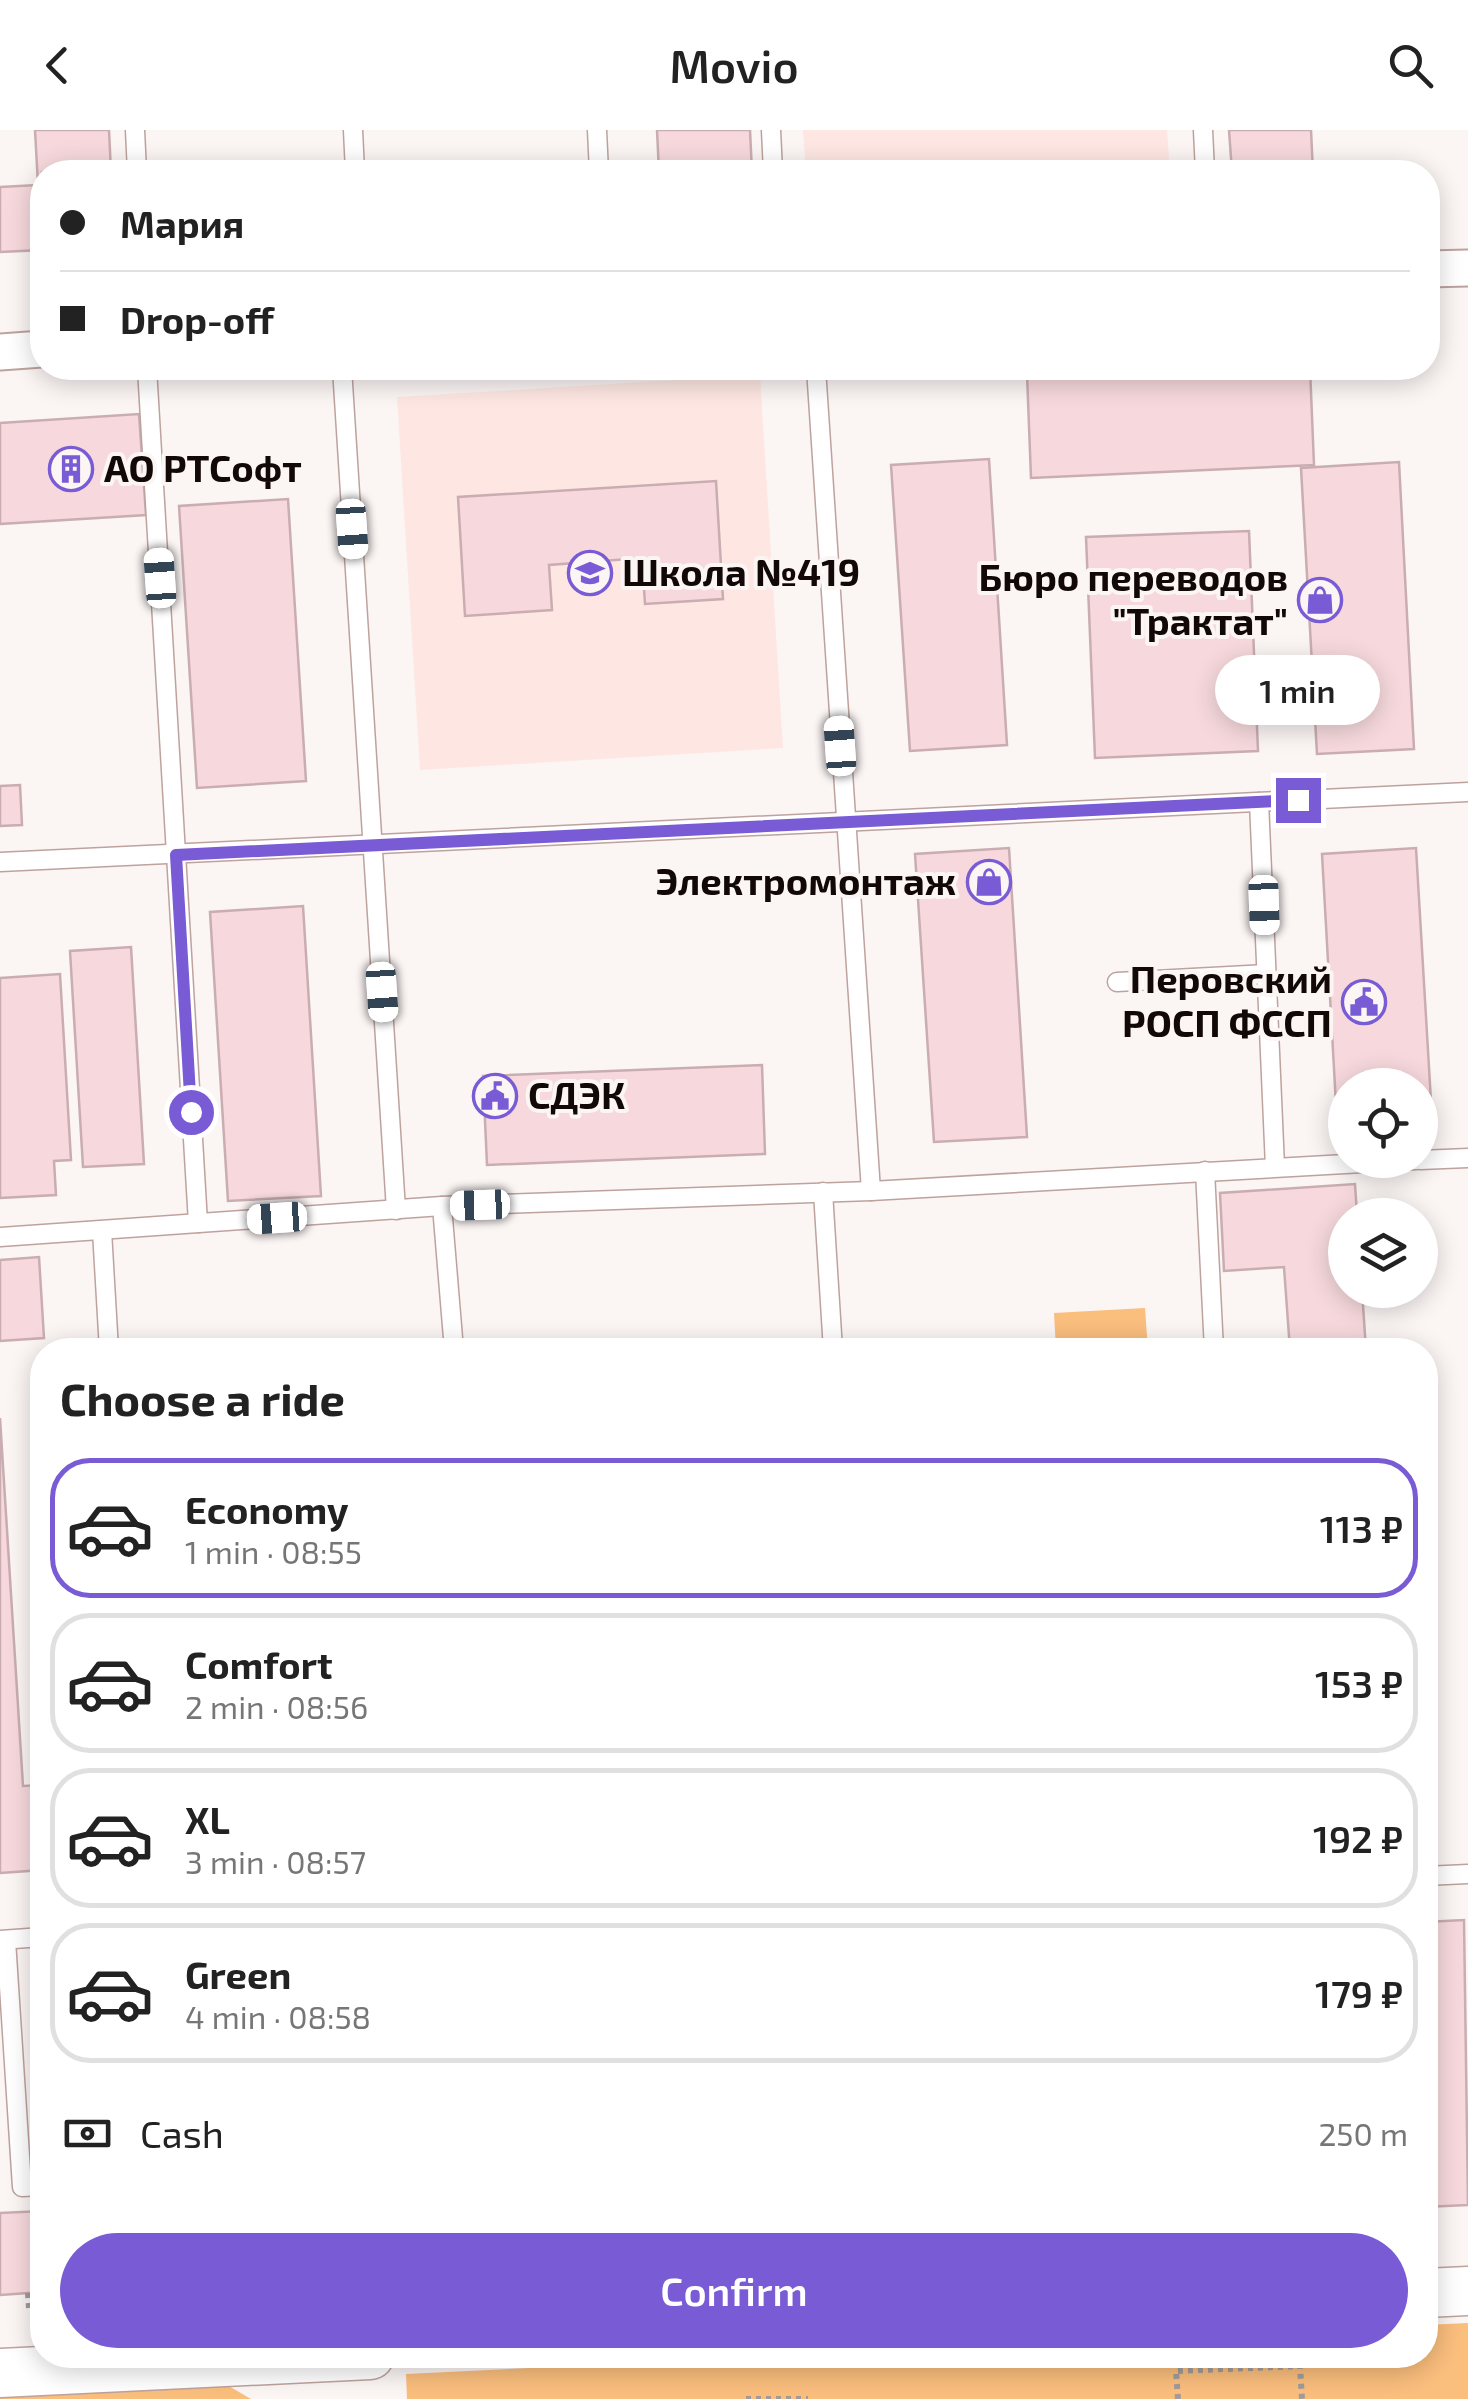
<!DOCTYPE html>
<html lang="en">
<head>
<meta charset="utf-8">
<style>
	:root { --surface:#fff; --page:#f6f6f6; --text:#222; --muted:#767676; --line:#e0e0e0; --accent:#795bd5 }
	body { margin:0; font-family:"Exo 2",sans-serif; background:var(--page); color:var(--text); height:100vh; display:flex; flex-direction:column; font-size:38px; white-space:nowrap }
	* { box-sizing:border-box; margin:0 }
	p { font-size:32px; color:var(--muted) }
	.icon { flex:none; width:55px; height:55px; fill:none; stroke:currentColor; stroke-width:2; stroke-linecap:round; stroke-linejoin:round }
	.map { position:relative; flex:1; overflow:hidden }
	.details { position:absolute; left:30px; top:1208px; width:1408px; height:1030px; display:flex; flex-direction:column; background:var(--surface); border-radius:40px; box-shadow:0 5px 25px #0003 }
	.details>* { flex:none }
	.hud { position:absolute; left:30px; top:30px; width:1410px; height:220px; border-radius:40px; box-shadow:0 5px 25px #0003; display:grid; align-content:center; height:220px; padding:0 30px; background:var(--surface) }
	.controls { position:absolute; left:1328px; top:938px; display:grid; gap:20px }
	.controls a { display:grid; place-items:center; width:110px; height:110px; border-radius:50%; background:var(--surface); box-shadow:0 5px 25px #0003; font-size:50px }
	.end { position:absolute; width:45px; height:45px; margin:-22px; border:12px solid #795bd5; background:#fff; box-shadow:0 0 0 5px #fff }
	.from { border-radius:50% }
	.bubble { position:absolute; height:70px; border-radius:35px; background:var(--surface); box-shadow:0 5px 25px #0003; font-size:32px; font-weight:600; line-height:70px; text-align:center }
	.car { position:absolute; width:30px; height:60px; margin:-30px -15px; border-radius:12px; box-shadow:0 0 8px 2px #0007; background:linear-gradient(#fff 24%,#345 0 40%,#fff 0 76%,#345 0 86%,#fff 0) }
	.hud b { display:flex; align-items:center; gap:35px; height:95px; font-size:38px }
	.hud b+b { border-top:2px solid var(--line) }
	.hud i { width:25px; height:25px; background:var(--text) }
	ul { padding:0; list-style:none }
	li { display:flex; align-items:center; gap:30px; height:140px; margin:0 20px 15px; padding:0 10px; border:5px solid var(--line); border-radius:40px }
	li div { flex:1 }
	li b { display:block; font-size:38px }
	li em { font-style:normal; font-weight:600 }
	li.current { border-color:var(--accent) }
	li>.icon { width:90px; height:90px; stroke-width:1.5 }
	h2 { padding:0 30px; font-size:45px; line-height:120px }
	.pay { display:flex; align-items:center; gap:25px; height:110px; padding:0 30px; font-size:38px }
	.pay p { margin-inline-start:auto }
	.action { display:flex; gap:20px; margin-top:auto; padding:20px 30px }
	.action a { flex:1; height:115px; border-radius:60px; background:var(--accent); color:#fff; font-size:40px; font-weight:600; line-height:115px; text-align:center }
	header { display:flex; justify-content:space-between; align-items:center; height:130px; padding:0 30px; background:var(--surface); font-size:45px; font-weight:600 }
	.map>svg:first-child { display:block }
	.built { fill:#fee7e3 }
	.green { fill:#fabe7d }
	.building { fill:#f7d9dd; stroke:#c9adb1; stroke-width:2.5 }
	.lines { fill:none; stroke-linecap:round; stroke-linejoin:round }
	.service-casing { stroke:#bea29e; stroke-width:21 }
	.minor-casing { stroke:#bea29e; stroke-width:39 }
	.secondary-casing { stroke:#bea29e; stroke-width:51 }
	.path { stroke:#a29b99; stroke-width:6; stroke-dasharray:5 5; stroke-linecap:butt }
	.service { stroke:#fff; stroke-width:18 }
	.minor { stroke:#fff; stroke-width:35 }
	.secondary { stroke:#fff; stroke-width:48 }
	.route { stroke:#795bd5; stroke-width:12 }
	.labels { text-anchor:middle; stroke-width:8; stroke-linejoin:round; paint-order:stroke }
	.poi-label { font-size:38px; font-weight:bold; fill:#120907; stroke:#fbf5f4; text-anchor:start }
</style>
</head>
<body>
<header><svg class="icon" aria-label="back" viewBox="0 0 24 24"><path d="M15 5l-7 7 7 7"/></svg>Movio<svg class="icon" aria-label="search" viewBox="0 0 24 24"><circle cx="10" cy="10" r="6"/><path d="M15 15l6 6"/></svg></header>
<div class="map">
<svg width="1468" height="2269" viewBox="0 0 1468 2269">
	<rect width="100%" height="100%" fill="#fbf5f4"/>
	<g class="built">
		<polygon points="803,0 1167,0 1170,42 806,42"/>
		<polygon points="760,245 783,618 420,640 397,267"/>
	</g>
	<g class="green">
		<polygon points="1145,1178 1148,1220 1056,1220 1054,1183"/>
		<polygon points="1468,2193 1468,2269 407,2269 406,2244 803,2225 1425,2225 1425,2195"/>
		<polygon points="227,2255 251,2269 0,2269 0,2268"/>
	</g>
	<g class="building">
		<polygon points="35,0 109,0 111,42 42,42 42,55 38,55"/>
		<polygon points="657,0 750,0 752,42 659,42"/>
		<polygon points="1229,0 1311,0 1313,42 1232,42"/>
		<polygon points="38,55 42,55 42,120 0,122 0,57"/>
		<polygon points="1159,238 1310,238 1314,335 1031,348 1027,244"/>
		<polygon points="139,284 146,385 0,394 0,293"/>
		<polygon points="989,329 1007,615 910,621 891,335"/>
		<polygon points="1399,332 1414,619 1317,624 1301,338"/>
		<polygon points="716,351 723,469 645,474 642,428 549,435 552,480 465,486 458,367"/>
		<polygon points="288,369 306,651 197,658 179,376"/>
		<polygon points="1249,401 1258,621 1095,628 1086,407"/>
		<polygon points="20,655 22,695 0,696 0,656"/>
		<polygon points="1009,718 1027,1007 934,1012 915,724"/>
		<polygon points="1416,718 1433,1005 1420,1005 1420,955 1345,955 1345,1010 1338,1010 1322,724"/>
		<polygon points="303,776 321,1066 228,1071 210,782"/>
		<polygon points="131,817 144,1034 83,1037 70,821"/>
		<polygon points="60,844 71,1030 54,1031 56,1065 0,1068 0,848"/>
		<polygon points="762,935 765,1024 487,1035 483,946"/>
		<polygon points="1355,1054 1357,1085 1345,1085 1345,1160 1362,1160 1366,1220 1290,1220 1284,1137 1224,1141 1220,1063"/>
		<polygon points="39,1127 44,1208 0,1211 0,1130"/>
		<polygon points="0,1288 23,1656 42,1655 42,1740 0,1743"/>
		<polygon points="1464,1790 1468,2075 1425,2077 1425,1792"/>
		<polygon points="42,2081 42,2162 0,2165 0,2083"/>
	</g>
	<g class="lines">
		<defs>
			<g id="service">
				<polyline points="135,0 137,42"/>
				<polyline points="353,0 355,42"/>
				<polyline points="597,0 599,42"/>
				<polyline points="771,0 773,42"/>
				<polyline points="1203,0 1205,42"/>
				<polyline points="147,238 198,1093"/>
				<polyline points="342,238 396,1080"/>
				<polyline points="816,238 871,1061"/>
				<polyline points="1259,672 1275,1037"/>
				<polyline points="0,732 1468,662"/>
				<polyline points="1117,852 1267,844"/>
				<polyline points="1420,1030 1468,1028"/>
				<polyline points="1205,1041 1214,1220"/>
				<polyline points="823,1062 833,1220"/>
				<polyline points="442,1076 454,1220"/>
				<polyline points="102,1101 109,1220"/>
				<polyline points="0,1107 442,1076 871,1061 1416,1030"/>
				<polyline points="1425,1746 1468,1744"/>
				<polyline points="0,1810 42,1807"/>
				<polyline points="6,1810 22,2057 42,2056"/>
			</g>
			<g id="minor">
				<polyline points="1428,139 1468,138"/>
				<polyline points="0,222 42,219"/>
			</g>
			<g id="secondary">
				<polyline points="1425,2163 1468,2161"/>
				<polyline points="0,2243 370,2225"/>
			</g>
		</defs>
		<use href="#service" class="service-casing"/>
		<use href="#minor" class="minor-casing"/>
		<use href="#secondary" class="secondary-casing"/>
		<g class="path">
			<polyline points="28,2163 29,2178"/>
			<polyline points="746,2269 808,2269"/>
			<polyline points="1178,2269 1176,2241 1300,2236 1302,2269"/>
		</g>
		<use href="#service" class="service"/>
		<use href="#minor" class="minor"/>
		<use href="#secondary" class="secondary"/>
	</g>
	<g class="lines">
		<polyline class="route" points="191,982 176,725 1298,670"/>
	</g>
	<defs>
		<symbol id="building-ring" viewBox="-11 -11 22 22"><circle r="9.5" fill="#fbf5f4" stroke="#795bd5" stroke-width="1.5"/><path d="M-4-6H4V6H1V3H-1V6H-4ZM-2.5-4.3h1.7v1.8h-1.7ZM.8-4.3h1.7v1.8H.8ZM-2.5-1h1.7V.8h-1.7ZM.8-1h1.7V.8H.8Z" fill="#795bd5"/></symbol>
		<symbol id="school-ring" viewBox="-11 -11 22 22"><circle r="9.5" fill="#fbf5f4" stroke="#795bd5" stroke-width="1.5"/><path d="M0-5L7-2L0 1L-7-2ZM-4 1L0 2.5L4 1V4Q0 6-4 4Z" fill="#795bd5"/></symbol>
		<symbol id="shop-ring" viewBox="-11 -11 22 22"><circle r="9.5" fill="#fbf5f4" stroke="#795bd5" stroke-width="1.5"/><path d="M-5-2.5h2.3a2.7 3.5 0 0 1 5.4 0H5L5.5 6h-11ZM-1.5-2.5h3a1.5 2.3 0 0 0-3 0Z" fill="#795bd5"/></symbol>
		<symbol id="civic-ring" viewBox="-11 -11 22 22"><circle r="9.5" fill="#fbf5f4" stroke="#795bd5" stroke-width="1.5"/><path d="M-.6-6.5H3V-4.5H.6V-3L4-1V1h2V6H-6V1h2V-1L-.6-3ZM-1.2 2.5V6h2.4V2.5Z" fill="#795bd5"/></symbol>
	</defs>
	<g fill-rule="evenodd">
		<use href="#building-ring" x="46" y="314" width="50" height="50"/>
		<use href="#school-ring" x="565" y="418" width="50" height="50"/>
		<use href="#shop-ring" x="1295" y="445" width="50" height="50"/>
		<use href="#shop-ring" x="964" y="727" width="50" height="50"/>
		<use href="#civic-ring" x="1339" y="847" width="50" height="50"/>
		<use href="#civic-ring" x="470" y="941" width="50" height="50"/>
	</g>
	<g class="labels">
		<g class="poi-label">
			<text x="104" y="352">АО РТСофт</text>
			<text x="622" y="456">Школа №419</text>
			<text x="1288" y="461" text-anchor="end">Бюро переводов<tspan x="1288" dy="44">"Трактат"</tspan></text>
			<text x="956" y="765" text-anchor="end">Электромонтаж</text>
			<text x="1332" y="863" text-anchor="end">Перовский<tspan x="1332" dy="44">РОСП ФССП</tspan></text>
			<text x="528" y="979">СДЭК</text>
		</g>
	</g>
</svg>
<div class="controls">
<a><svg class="icon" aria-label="locate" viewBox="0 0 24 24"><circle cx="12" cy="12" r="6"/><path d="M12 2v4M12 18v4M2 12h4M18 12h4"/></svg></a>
<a><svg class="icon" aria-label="layers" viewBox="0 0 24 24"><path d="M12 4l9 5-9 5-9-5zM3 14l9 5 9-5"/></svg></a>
</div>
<i class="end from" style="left:191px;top:982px"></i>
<i class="end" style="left:1298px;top:670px"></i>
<div class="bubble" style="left:1215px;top:525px;width:165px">1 min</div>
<i class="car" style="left:352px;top:399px;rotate:176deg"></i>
<i class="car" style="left:160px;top:448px;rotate:356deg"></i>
<i class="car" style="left:840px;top:616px;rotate:356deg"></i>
<i class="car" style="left:1264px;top:775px;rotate:178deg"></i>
<i class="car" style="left:382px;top:862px;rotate:176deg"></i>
<i class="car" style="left:480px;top:1075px;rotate:268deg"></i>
<i class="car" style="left:277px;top:1088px;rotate:266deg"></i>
<div class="hud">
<b><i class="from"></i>Мария</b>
<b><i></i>Drop-off</b>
</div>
<section class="details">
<h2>Choose a ride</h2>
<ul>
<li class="current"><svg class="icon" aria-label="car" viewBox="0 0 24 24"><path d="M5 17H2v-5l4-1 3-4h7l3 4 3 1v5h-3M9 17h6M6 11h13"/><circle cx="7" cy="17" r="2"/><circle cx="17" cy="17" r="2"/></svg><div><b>Economy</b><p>1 min · 08:55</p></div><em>113 ₽</em></li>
<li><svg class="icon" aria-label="car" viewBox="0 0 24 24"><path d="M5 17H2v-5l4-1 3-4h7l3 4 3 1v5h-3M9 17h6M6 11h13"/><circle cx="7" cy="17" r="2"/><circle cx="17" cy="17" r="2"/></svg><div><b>Comfort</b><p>2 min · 08:56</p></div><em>153 ₽</em></li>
<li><svg class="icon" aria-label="car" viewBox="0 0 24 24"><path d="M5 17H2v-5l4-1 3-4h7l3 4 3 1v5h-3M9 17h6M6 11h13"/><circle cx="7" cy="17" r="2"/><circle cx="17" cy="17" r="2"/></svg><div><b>XL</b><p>3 min · 08:57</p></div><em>192 ₽</em></li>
<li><svg class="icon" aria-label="car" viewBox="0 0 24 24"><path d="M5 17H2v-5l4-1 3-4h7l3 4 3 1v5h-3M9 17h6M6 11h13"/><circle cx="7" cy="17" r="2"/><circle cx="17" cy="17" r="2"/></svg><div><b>Green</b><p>4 min · 08:58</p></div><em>179 ₽</em></li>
</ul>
<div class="pay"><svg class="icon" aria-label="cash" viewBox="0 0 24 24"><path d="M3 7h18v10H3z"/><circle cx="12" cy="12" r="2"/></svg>Cash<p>250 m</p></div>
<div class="action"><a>Confirm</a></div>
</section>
</div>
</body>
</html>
